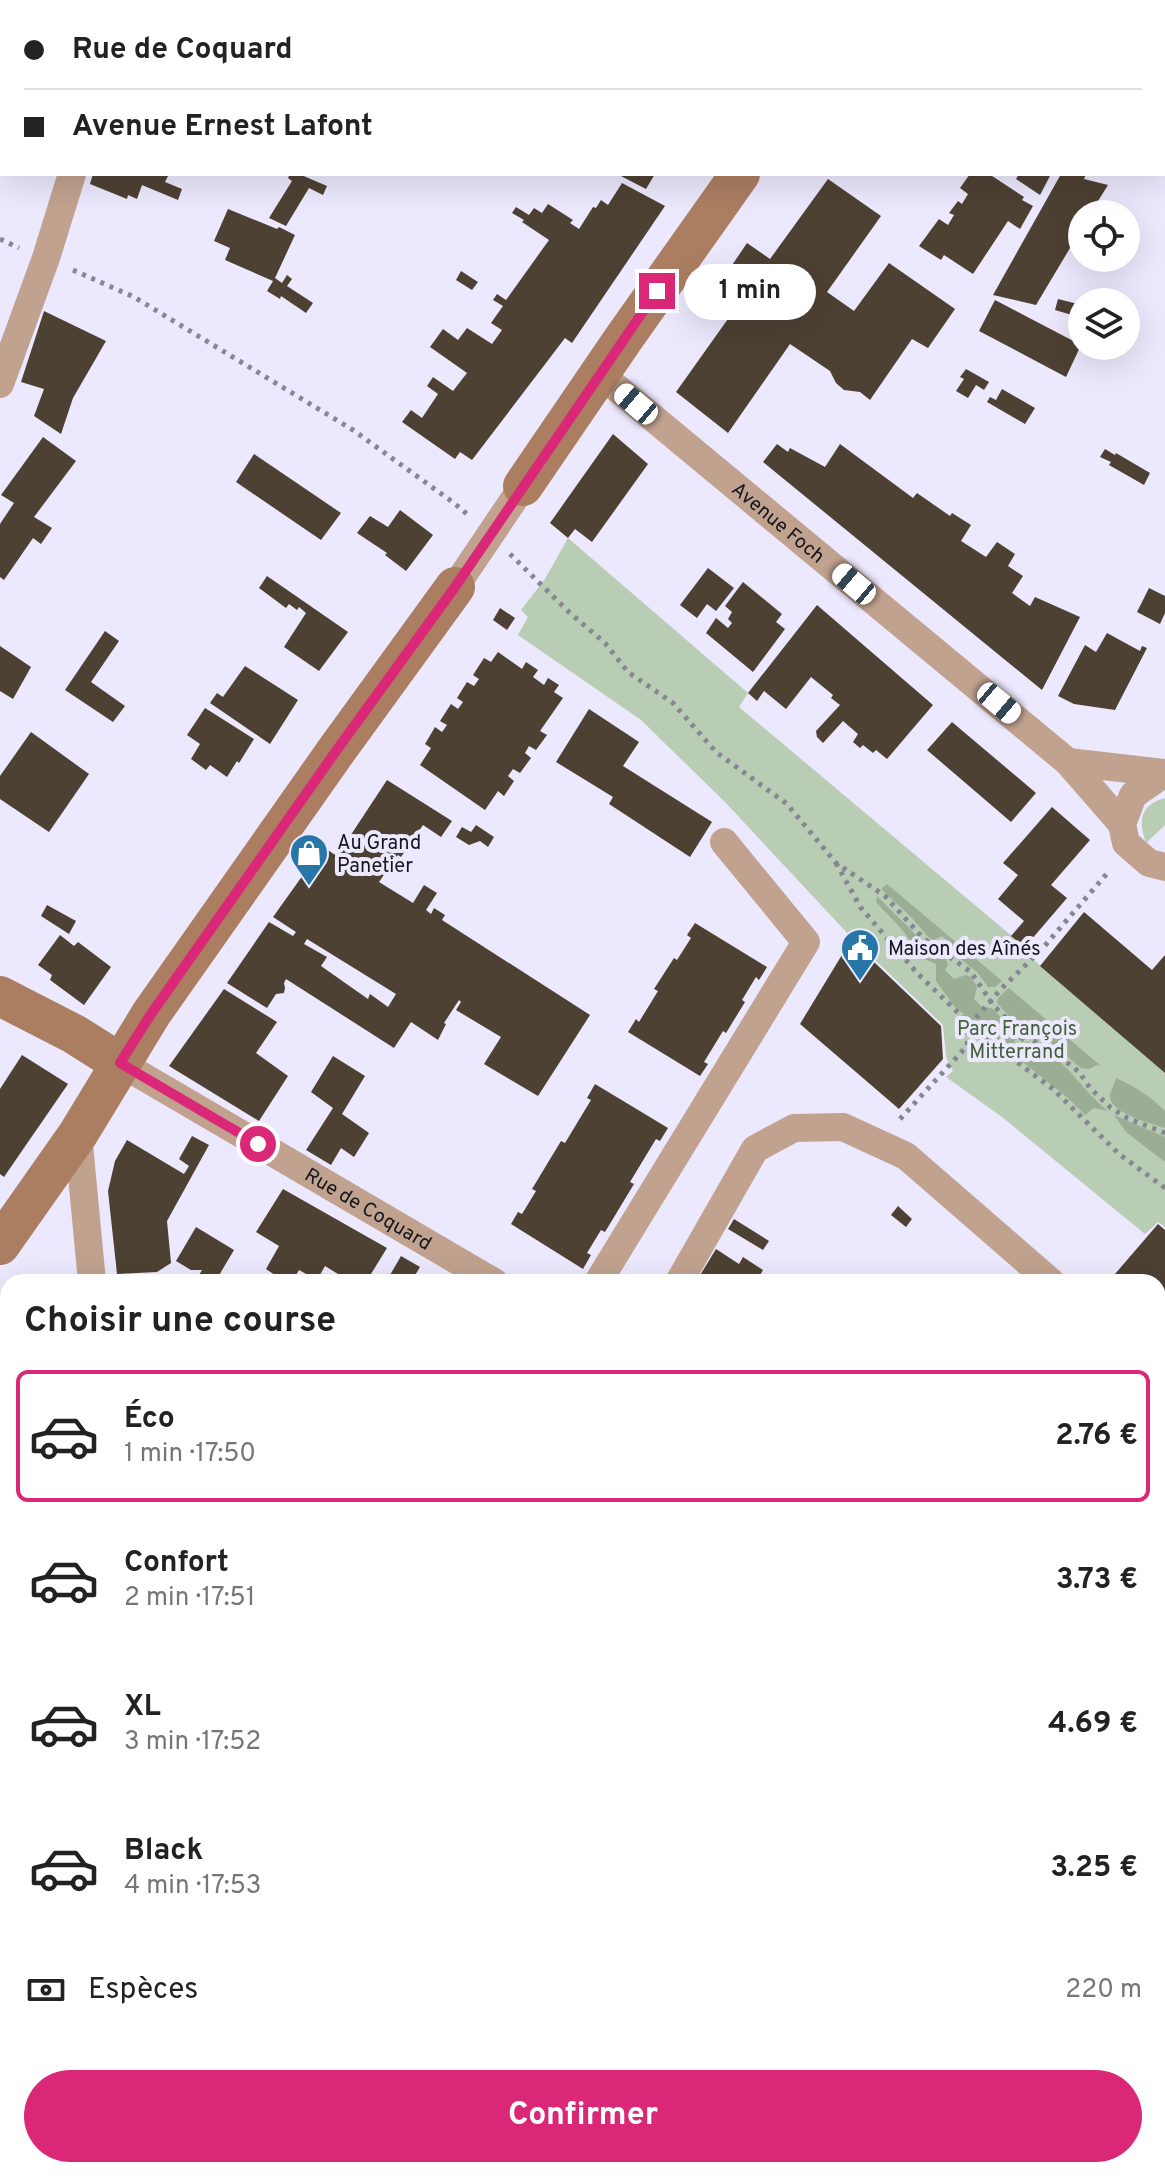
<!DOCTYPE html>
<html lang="fr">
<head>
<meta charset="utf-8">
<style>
	:root { --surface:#fff; --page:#f6f6f6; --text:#222; --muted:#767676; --line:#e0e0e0; --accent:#db2777 }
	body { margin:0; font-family:Overpass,sans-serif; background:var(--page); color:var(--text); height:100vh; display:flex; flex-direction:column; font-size:30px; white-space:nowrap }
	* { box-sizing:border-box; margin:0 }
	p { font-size:26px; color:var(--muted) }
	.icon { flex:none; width:44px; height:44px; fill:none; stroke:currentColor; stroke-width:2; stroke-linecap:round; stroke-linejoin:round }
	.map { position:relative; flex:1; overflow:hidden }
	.sheet { position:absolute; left:0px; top:1274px; width:1166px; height:904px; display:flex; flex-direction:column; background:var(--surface); border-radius:24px 24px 0 0; box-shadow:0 8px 32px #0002 }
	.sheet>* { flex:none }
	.top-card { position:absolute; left:0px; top:0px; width:1166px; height:176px; box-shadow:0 8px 32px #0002; display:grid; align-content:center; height:176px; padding:0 24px; background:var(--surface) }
	.tools { position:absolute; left:1068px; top:200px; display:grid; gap:16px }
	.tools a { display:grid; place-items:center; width:72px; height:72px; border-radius:50%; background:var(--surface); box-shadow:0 8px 32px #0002; font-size:40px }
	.end { position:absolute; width:36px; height:36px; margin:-18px; border:10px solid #db2777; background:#fff; box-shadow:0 0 0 4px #fff }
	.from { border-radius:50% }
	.bubble { position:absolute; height:56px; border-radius:28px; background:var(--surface); box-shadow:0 8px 32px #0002; font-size:26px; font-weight:700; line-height:56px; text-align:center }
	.car { position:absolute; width:24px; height:48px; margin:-24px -12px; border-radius:10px; box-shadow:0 0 6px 2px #0007; background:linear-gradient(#fff 24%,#345 0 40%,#fff 0 76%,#345 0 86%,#fff 0) }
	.top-card b { display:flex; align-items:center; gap:28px; height:76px; font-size:30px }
	.top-card b+b { border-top:2px solid var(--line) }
	.top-card i { width:20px; height:20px; background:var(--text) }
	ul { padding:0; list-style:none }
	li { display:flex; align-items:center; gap:24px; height:132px; margin:0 16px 12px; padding:0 8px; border:4px solid transparent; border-radius:12px }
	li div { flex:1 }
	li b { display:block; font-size:30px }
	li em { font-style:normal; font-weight:700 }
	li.on { border-color:var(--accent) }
	li>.icon { width:72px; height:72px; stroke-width:1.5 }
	h2 { padding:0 24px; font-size:36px; line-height:96px }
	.pay { display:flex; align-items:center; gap:20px; height:88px; padding:0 24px; font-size:30px }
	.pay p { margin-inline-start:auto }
	.button { display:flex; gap:16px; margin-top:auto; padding:16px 24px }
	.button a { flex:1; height:92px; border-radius:48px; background:var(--accent); color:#fff; font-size:32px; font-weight:700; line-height:92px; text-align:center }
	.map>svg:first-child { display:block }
	.green { fill:#b8cdb3 }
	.forest { fill:#9bae95 }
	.building { fill:#4d4133; fill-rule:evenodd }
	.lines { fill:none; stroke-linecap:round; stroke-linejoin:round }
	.path { stroke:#898694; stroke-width:5; stroke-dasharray:4 6; stroke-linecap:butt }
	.street { stroke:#c1a28f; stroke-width:28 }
	.secondary { stroke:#ab7e61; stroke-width:40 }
	.route { stroke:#db2777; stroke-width:10 }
	.labels { text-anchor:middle; stroke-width:8; stroke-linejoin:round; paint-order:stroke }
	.street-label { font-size:20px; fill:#17161c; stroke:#ece8fd }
	.poi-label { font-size:20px; fill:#17161c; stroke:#ece8fd; text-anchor:start }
	.park-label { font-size:20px; fill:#416038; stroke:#ece8fd }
</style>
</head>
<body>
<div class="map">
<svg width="1165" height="2178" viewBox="0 0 1165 2178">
	<rect width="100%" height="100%" fill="#ece8fd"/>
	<g class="green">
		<polygon points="568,538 748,693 739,707 1025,947 1031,952 1030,954 1035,961 1165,1073 1165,1227 1158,1222 1145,1234 1002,1117 946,1077 953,1071 946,1057 943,1025 849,935 725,802 641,720 518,635 528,617 521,610 545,579"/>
		<path d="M1165,798V825L1146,843C1138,821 1140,805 1165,798Z"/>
	</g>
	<g class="forest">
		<polygon points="887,884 1002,981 995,987 988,987 977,972 950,951 951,944 942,936 933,940 929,938 911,917 881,889"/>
		<path d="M877,896L924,943L944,957L947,961L948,965L945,970L954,979L966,975L971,977L977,987L974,999L982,1007L992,1008L1018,1035L1014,1043L1003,1048L954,1006L936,981V964L917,956C909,932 892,920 876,902Z"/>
		<polygon points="1009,988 1101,1066 1097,1065 1089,1069 1081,1068 1064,1054 1019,1027 997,1003 998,998"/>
		<path d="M1027,1042L1034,1047V1052L1044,1060L1055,1058C1075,1073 1087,1095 1108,1111L1094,1108L1085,1115L1069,1099L1019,1059L1017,1052L1023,1044Z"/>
		<path d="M1116,1078C1136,1087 1150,1096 1165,1111V1128C1152,1124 1111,1113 1110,1097C1110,1091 1115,1084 1116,1078Z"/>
		<polygon points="1114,1115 1165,1137 1165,1162 1126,1132"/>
	</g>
	<g class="building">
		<polygon points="93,174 169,174 165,182 182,189 178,200 142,185 137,199 128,195 127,199 90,184"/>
		<polygon points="290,174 299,174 327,186 323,195 309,188 286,226 269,218 292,181 288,178"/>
		<polygon points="617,174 655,174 646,189"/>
		<polygon points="970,174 989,174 1024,197 1022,200 1033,206 1020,229 1008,221 973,274 944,255 941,260 919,246 939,219 948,225 954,215 949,213 958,201 962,204 968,194 960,188"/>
		<polygon points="1019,174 1051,174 1040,195 1016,179"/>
		<polygon points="1061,174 1086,174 1084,179 1108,185 1090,214 1082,214 1082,228 1036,305 993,295"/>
		<polygon points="828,179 881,216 827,292 854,311 889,263 955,309 928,348 912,339 870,400 860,392 844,390 836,383 830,371 790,344 728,433 676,392 740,302 718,286 747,243 770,259"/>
		<polygon points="622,183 665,206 572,343 565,338 472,460 460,452 455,459 402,422 411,410 422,418 438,394 427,386 433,377 453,391 467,373 430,347 443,329 458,340 467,328 492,344 502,330 491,323 503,306 493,300 497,294 506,300 549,240 522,222 524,220 512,213 516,207 529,215 534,208 542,213 548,204 573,220 570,223 579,229 593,207 596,208 601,200 608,205"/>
		<polygon points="228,209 277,229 279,227 295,235 275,278 282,283 287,275 292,279 287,286 313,303 306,313 281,296 280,299 267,291 273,281 225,260 230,248 214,241"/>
		<polygon points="461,271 478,282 472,290 456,280"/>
		<polygon points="1058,299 1082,305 1082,318 1055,310"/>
		<polygon points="995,300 1081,345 1066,377 979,331"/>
		<polygon points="44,311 106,341 73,398 61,434 34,416 44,389 21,382"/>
		<polygon points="966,369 989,382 984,390 976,385 968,398 956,391 964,379 960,377"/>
		<polygon points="1002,389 1035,408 1025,424 987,402 990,397 996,400"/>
		<polygon points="613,434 648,464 592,542 575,529 568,538 550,523"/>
		<polygon points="43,437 76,461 34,517 52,528 41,544 33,538 4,580 0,577 0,524 14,503 1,495"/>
		<polygon points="777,444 788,452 790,448 825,467 840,444 913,498 917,493 950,516 952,513 971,525 961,541 986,557 997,542 1015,554 1008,566 1023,576 1012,593 1030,606 1035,597 1080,617 1042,690 763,462"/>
		<polygon points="1105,449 1115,455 1116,453 1150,473 1144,485 1109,465 1111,462 1100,457"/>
		<polygon points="254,454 341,513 321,540 236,482"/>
		<polygon points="400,510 433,535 406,571 385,555 387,553 357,533 370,516 388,527"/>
		<polygon points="708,568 734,588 716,611 707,604 697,618 680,605"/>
		<polygon points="267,576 348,632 319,671 284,647 306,613 299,607 297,610 289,604 286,608 259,588"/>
		<polygon points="743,582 782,614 776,622 785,629 753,672 706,633 716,618 728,628 732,623 728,619 732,612 725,606"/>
		<polygon points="1149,588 1165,596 1165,613 1160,624 1137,612"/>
		<polygon points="817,605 933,705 887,759 876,750 873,753 863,745 860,748 853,742 858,734 843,721 823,743 817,737 816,731 840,705 831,698 833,695 811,677 786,709 764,691 757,701 748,693"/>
		<polygon points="500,608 515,618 507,630 493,620"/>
		<polygon points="105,631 119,641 91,682 125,706 113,722 65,690"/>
		<polygon points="1107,633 1140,651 1142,646 1147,648 1115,710 1074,704 1058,696 1085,645 1096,652"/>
		<polygon points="0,646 31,667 13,699 0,691"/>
		<polygon points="498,652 522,669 526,662 538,670 533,677 544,685 548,678 559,685 554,692 563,698 540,731 547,735 536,750 529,746 525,753 531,758 520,773 513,769 508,776 514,781 504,796 498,791 485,810 420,765 431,748 425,744 435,727 442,732 447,725 440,721 451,704 458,709 463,702 457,698 467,682 474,686 479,679 473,675 484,658 491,662"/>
		<polygon points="245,666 298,700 270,744 210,703 217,693 223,697"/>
		<polygon points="205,708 254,739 239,763 237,761 227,777 210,765 206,770 191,759 200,744 187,735"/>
		<polygon points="589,709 639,742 623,766 712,822 690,857 609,804 613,797 556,762"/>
		<polygon points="952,722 1036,793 1011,822 927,750"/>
		<polygon points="31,732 89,774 49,832 0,799 0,776"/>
		<path d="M387,780L452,821L441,837L423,825L401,857L398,855L379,882L413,903L424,885L437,893L426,910L431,914L434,908L445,915L442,920L590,1015L538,1096L484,1064L501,1037L456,1010L461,1002L459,1000L444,1023L446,1024L438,1040L411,1022L394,1048L286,979L284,983L285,988L284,993L276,994L267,1008L227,983L269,922L293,936L296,932L273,917L323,847L337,856ZM307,939L396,994L388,1007L370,994L368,999L321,966L327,957L304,944Z"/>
		<polygon points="1052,807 1090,840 1051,885 1067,898 1025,947 1011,936 1024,921 998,899 1018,875 1003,863"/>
		<polygon points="476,825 494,837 488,847 480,841 469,845 456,837 462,827 471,832"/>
		<polygon points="47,905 76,921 69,934 41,916"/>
		<polygon points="1084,912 1152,970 1165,955 1165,1073 1040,966"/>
		<polygon points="695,923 767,967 759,980 756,977 742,1000 745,1002 726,1033 723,1031 704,1062 708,1064 700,1076 628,1032 636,1019 639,1022 658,991 654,989 674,958 677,960 691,938 687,935"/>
		<polygon points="60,935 74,946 78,942 111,967 84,1005 50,980 52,975 38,965"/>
		<polygon points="851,940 941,1026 943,1059 899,1109 800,1024"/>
		<polygon points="224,989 277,1022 256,1053 288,1076 259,1121 169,1066"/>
		<polygon points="22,1055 68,1084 4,1177 0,1174 0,1089"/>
		<polygon points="333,1056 365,1076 342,1114 369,1133 354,1157 341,1148 331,1165 306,1150 333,1108 311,1092"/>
		<polygon points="595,1084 668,1128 660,1141 656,1139 630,1182 634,1184 605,1232 601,1230 587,1253 591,1255 583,1269 511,1224 518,1212 522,1214 536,1191 532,1189 561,1141 565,1143 591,1100 587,1098"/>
		<polygon points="192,1136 209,1145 167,1221 171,1263 157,1272 117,1274 108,1191 115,1161 127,1140 184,1174 189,1166 179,1159"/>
		<polygon points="283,1189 387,1248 366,1282 351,1282 325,1266 317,1280 299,1270 292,1282 285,1282 266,1269 279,1246 256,1232"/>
		<polygon points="898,1206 912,1219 906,1227 891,1215"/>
		<polygon points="734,1219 769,1241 763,1250 728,1229"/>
		<polygon points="1158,1224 1165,1230 1165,1316 1158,1310 1158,1282 1125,1282 1115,1274"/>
		<polygon points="196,1227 234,1250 215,1282 195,1282 202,1270 191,1270 176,1261"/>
		<polygon points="716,1249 739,1264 743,1257 763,1270 756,1282 696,1282"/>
		<polygon points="401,1256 420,1267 411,1282 386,1282"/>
		<polygon points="0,1445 8,1448 8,1506 0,1503"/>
		<polygon points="0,1531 8,1533 8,1564 0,1561"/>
		<polygon points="1165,1781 1165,1881 1158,1877 1158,1792"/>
		<polygon points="0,1934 8,1934 8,1977 0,1976"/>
		<polygon points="0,2004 8,2005 8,2029 5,2029 4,2052 0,2052"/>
		<polygon points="1165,2024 1165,2083 1158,2094 1158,2035"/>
		<polygon points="55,2170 106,2170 105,2175 112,2176 112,2178 54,2178"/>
		<polygon points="242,2170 281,2170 286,2173 284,2178 237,2178"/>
		<polygon points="925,2170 958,2170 964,2173 962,2178 912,2178 915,2172 923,2175"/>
		<polygon points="1058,2170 1089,2170 1102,2178 1053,2178"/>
	</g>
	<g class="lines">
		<g class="path">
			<polyline points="0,239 19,248"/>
			<polyline points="73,270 134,297 353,430 454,503 468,515"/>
			<polyline points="510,554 571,614 605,643 628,672 673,703 716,752 787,804 836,863 885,896 923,938 971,972 993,1005 1020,1032 1060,1057 1079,1072 1090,1088 1110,1107 1127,1118 1165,1133"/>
			<polyline points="836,863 861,908 917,973 973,1027 969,1026 1053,1089 1119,1154 1165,1188"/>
			<polyline points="1008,1056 1025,1035"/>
			<polyline points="900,1119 967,1046 969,1026 1000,990 1042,949 1110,870"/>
		</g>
		<g class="street">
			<polyline points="125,2 126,0"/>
			<path id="s1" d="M600,374L1068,762L1122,824"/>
			<polyline points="0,384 46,258 72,174"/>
			<polyline points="455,587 523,486"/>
			<polyline points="1068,762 1164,773"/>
			<polyline points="1165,773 1133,795 1122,824 1126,843 1149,863 1165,867"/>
			<path id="s2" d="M120,1063L494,1282"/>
			<polyline points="78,1134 92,1282"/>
			<polyline points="598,1282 806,942 724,842"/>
			<polyline points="679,1282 755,1149 794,1128 843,1127 906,1156 1051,1282"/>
			<polyline points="1158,1395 1165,1416"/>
			<polyline points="1158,1585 1165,1574"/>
			<polyline points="1158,1692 1165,1696"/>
			<polyline points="1158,2147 1165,2136"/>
			<polyline points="367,2170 380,2178"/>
			<polyline points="141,2178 141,2170"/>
			<polyline points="424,2178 447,2170"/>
			<polyline points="838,2178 843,2170"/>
			<polyline points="1138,2178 1143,2170"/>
		</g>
		<g class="secondary">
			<polyline points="962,0 968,2"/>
			<polyline points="1144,0 1153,2"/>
			<polyline points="862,2 863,0"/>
			<polyline points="1164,54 1165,54"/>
			<polyline points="523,486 624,338 740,174"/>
			<polyline points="0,996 74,1034 120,1063"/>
			<polyline points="0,1245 78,1134 151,1014 336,751 455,587"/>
		</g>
	</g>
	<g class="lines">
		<polyline class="route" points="258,1144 120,1063 151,1014 336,751 455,587 657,291"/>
	</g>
	<defs>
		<symbol id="shop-pin" viewBox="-11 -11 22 30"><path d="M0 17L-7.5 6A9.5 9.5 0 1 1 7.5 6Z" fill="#2776a8" stroke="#ece8fd"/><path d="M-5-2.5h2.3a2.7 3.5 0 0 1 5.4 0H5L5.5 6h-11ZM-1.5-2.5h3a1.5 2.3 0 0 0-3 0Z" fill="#fff"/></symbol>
		<symbol id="civic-pin" viewBox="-11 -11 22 30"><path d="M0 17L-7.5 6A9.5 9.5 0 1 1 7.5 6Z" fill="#2776a8" stroke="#ece8fd"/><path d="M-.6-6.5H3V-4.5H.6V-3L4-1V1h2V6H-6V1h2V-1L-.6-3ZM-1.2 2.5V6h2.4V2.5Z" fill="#fff"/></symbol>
	</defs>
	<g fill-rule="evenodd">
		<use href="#shop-pin" x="287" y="831" width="44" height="60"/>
		<use href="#civic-pin" x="838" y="926" width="44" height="60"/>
	</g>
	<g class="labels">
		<g class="street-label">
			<text dy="7" stroke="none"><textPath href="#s1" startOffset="232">Avenue Foch</textPath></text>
			<text dy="7" stroke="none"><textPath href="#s2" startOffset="288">Rue de Coquard</textPath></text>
		</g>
		<g class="poi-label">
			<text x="337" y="849">Au Grand<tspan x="337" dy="23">Panetier</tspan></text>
			<text x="888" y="955">Maison des Aînés</text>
		</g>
		<g class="park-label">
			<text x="1017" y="1035">Parc François<tspan x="1017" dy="23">Mitterrand</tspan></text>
		</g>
	</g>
</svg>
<div class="tools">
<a><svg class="icon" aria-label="locate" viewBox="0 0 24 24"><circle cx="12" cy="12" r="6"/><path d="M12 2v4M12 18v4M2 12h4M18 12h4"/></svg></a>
<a><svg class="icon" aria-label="layers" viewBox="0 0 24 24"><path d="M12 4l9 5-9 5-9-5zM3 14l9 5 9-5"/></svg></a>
</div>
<i class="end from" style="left:258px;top:1144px"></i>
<i class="end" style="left:657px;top:291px"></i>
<div class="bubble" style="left:684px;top:264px;width:132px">1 min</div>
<i class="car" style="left:636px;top:404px;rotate:310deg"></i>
<i class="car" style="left:854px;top:584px;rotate:310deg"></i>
<i class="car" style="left:999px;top:703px;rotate:130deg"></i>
<div class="top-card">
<b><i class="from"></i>Rue de Coquard</b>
<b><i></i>Avenue Ernest Lafont</b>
</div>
<section class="sheet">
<h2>Choisir une course</h2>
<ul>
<li class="on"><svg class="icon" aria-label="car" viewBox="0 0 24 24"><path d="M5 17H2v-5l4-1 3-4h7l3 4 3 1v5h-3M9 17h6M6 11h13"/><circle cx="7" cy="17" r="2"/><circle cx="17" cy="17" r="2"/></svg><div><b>Éco</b><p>1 min · 17:50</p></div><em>2.76 €</em></li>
<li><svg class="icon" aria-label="car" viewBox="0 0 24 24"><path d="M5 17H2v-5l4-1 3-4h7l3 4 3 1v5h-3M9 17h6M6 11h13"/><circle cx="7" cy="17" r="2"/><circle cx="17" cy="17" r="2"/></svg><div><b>Confort</b><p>2 min · 17:51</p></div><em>3.73 €</em></li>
<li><svg class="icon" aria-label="car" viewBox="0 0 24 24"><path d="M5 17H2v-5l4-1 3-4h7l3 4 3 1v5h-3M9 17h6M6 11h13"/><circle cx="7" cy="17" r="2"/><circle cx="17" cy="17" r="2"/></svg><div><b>XL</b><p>3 min · 17:52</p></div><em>4.69 €</em></li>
<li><svg class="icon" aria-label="car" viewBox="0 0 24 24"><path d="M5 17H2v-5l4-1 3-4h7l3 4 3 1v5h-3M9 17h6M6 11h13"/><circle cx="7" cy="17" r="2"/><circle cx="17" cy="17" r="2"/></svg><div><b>Black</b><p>4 min · 17:53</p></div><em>3.25 €</em></li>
</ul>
<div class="pay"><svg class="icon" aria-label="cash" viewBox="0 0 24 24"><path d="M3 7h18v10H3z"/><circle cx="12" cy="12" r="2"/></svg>Espèces<p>220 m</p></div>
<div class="button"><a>Confirmer</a></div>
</section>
</div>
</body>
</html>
